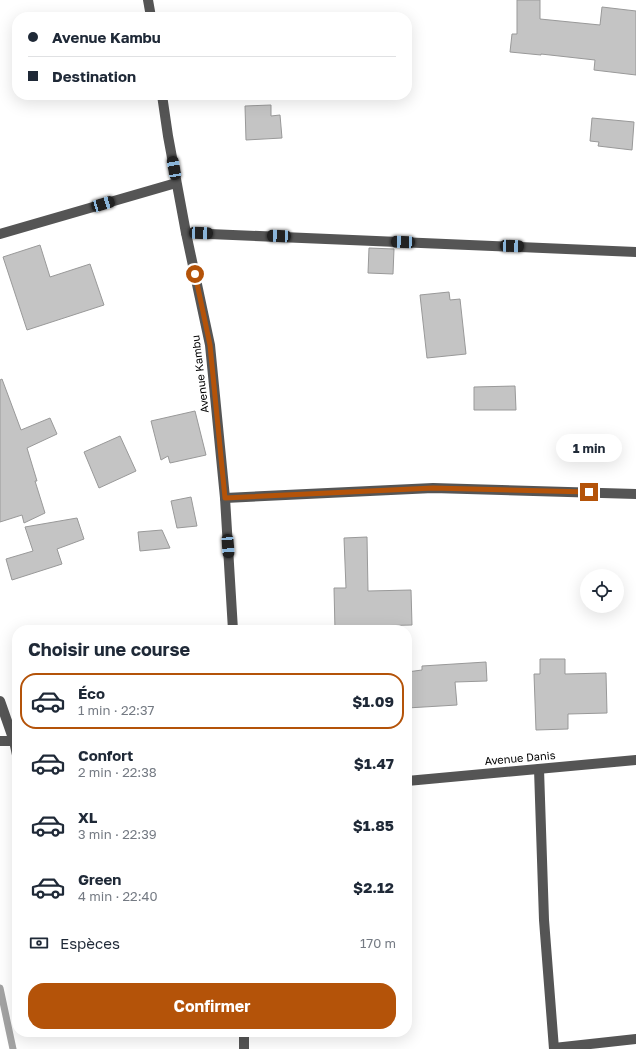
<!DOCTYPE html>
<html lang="fr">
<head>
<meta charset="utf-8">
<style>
	:root { --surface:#fff; --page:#f6f6f7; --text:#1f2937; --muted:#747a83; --line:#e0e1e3; --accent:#b45309 }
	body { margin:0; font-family:"Golos Text",sans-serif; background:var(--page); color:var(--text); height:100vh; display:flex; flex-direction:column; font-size:15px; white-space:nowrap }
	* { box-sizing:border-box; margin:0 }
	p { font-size:13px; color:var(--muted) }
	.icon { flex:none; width:22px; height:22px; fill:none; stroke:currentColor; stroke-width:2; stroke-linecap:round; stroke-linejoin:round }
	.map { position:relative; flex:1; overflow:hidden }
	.side { position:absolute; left:12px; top:625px; width:400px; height:412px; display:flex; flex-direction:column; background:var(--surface); border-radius:16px; box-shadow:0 4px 16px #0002 }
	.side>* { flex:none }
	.top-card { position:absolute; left:12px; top:12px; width:400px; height:88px; border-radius:16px; box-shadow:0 4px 16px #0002; display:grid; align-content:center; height:88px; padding:0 16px; background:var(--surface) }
	.controls { position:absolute; left:580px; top:569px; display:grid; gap:8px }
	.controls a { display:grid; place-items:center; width:44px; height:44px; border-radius:50%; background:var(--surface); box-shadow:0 4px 16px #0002; font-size:20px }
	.end { position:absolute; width:18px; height:18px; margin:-9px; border:5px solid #b45309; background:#fff; box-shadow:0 0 0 2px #fff }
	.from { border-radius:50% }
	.bubble { position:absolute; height:28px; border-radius:14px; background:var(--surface); box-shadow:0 4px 16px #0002; font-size:13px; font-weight:700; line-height:28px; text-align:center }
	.car { position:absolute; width:12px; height:24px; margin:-12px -6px; border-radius:5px; box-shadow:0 0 3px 1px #0007; background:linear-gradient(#222 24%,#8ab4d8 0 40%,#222 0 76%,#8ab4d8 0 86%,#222 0) }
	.top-card b { display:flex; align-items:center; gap:14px; height:38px; font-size:15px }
	.top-card b+b { border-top:1px solid var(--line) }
	.top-card i { width:10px; height:10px; background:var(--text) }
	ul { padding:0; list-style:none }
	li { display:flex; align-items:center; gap:12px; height:56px; margin:0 8px 6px; padding:0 8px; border:2px solid transparent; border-radius:16px }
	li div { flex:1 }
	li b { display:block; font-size:15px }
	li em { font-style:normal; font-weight:700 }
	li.selected { border-color:var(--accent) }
	li>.icon { width:36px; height:36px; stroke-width:1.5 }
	h2 { padding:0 16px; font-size:18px; line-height:48px }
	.pay { display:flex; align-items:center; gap:10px; height:44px; padding:0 16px; font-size:15px }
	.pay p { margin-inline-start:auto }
	.cta { display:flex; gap:8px; margin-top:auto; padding:8px 16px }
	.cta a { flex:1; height:46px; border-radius:16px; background:var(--accent); color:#fff; font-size:16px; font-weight:700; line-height:46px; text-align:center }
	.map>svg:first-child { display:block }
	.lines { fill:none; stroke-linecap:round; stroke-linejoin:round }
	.stream { stroke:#a3a3a3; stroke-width:7 }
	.building { fill:#c4c4c4; stroke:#999 }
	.minor { stroke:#555; stroke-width:10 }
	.route { stroke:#b45309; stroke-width:5 }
	.labels { text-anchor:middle; stroke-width:3; stroke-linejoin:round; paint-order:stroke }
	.street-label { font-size:11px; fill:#000; stroke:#fff }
</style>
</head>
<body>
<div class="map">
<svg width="636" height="1049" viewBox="0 0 636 1049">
	<rect width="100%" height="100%" fill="#fff"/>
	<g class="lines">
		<polyline class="stream" points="0,988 13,1049"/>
	</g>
	<g class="building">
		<polygon points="517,0 540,0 540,19 600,25 602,7 636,11 636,75 594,70 595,60 541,54 541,55 510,52 512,34 517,34"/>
		<polygon points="271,105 271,116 280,115 282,138 246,140 245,106"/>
		<polygon points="592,118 634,122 632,150 598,146 599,142 590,141"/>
		<polygon points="40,245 50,277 90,264 104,305 27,330 3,257"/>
		<polygon points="369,248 394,249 393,274 368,273"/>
		<polygon points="449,292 450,300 460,299 466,354 427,358 420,295"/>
		<polygon points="2,379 21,430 50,418 57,434 27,448 37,481 35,481 45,513 24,523 22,515 0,522 0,380"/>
		<polygon points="515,386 516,410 474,410 474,387"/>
		<polygon points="195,411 206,455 170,463 168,456 161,460 151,421"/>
		<polygon points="120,436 136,471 99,488 84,452"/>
		<polygon points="191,497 197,526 177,528 171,501"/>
		<polygon points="77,518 84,539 57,549 62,564 12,580 6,559 33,551 25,527"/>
		<polygon points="162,530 170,548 140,551 138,532"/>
		<polygon points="367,537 368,591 411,590 412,625 368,626 368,630 335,630 334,588 346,588 344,538"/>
		<polygon points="540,659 565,659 565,674 606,673 607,713 568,714 568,729 536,730 534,674 540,674"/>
		<polygon points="486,662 487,681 455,682 457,705 407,708 407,672 422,670 422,666"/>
	</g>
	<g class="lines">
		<g class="minor">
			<polyline points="148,0 151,17"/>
			<polyline points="162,95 168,136 186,233 210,345 225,498 233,630"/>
			<polyline points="186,233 636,252"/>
			<polyline points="0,234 176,183"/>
			<polyline points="225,498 433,488 636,494"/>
			<polyline points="0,701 14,741 17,755"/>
			<polyline points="0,741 14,741"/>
			<polyline points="539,769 544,920 554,1049"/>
			<polyline points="407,781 636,760"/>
			<polyline points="244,1032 244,1049"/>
			<polyline points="554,1048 636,1039"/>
		</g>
	</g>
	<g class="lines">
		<polyline class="route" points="195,274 210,345 225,498 433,488 589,492"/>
	</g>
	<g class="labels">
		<g class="street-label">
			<text transform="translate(200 374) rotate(-97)" y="4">Avenue Kambu</text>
			<text transform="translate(520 758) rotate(-5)" y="4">Avenue Danis</text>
		</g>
	</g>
</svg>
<div class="controls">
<a><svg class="icon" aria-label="locate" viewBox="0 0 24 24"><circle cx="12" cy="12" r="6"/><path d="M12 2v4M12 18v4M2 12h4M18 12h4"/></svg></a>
</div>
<i class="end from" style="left:195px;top:274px"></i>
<i class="end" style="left:589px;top:492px"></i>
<div class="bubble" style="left:556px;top:434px;width:66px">1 min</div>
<i class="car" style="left:174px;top:168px;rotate:350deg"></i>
<i class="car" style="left:103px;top:204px;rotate:74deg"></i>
<i class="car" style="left:201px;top:233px;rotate:92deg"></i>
<i class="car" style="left:279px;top:236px;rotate:272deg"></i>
<i class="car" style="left:403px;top:242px;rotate:272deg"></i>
<i class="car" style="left:512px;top:246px;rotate:92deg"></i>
<i class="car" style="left:228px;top:546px;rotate:176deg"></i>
<div class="top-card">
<b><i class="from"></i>Avenue Kambu</b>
<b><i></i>Destination</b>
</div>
<section class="side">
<h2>Choisir une course</h2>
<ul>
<li class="selected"><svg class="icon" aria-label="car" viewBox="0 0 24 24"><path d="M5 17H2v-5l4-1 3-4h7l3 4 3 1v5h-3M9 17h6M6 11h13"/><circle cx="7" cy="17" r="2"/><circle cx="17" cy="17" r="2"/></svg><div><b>Éco</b><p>1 min · 22:37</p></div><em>$1.09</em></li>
<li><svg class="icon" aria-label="car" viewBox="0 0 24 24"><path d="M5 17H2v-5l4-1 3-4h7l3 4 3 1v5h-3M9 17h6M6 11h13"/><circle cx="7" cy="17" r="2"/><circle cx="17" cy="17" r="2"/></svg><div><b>Confort</b><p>2 min · 22:38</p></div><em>$1.47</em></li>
<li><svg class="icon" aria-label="car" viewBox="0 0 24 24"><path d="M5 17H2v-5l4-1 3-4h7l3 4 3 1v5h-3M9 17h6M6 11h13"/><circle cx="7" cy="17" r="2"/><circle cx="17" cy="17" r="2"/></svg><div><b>XL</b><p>3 min · 22:39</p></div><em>$1.85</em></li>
<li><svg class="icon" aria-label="car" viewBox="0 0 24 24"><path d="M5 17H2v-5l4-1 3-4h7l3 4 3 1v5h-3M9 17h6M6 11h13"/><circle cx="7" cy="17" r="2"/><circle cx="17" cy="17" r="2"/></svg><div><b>Green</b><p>4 min · 22:40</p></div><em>$2.12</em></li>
</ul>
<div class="pay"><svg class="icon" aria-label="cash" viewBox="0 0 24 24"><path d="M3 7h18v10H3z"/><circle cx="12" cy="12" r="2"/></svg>Espèces<p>170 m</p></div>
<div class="cta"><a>Confirmer</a></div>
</section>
</div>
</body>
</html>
